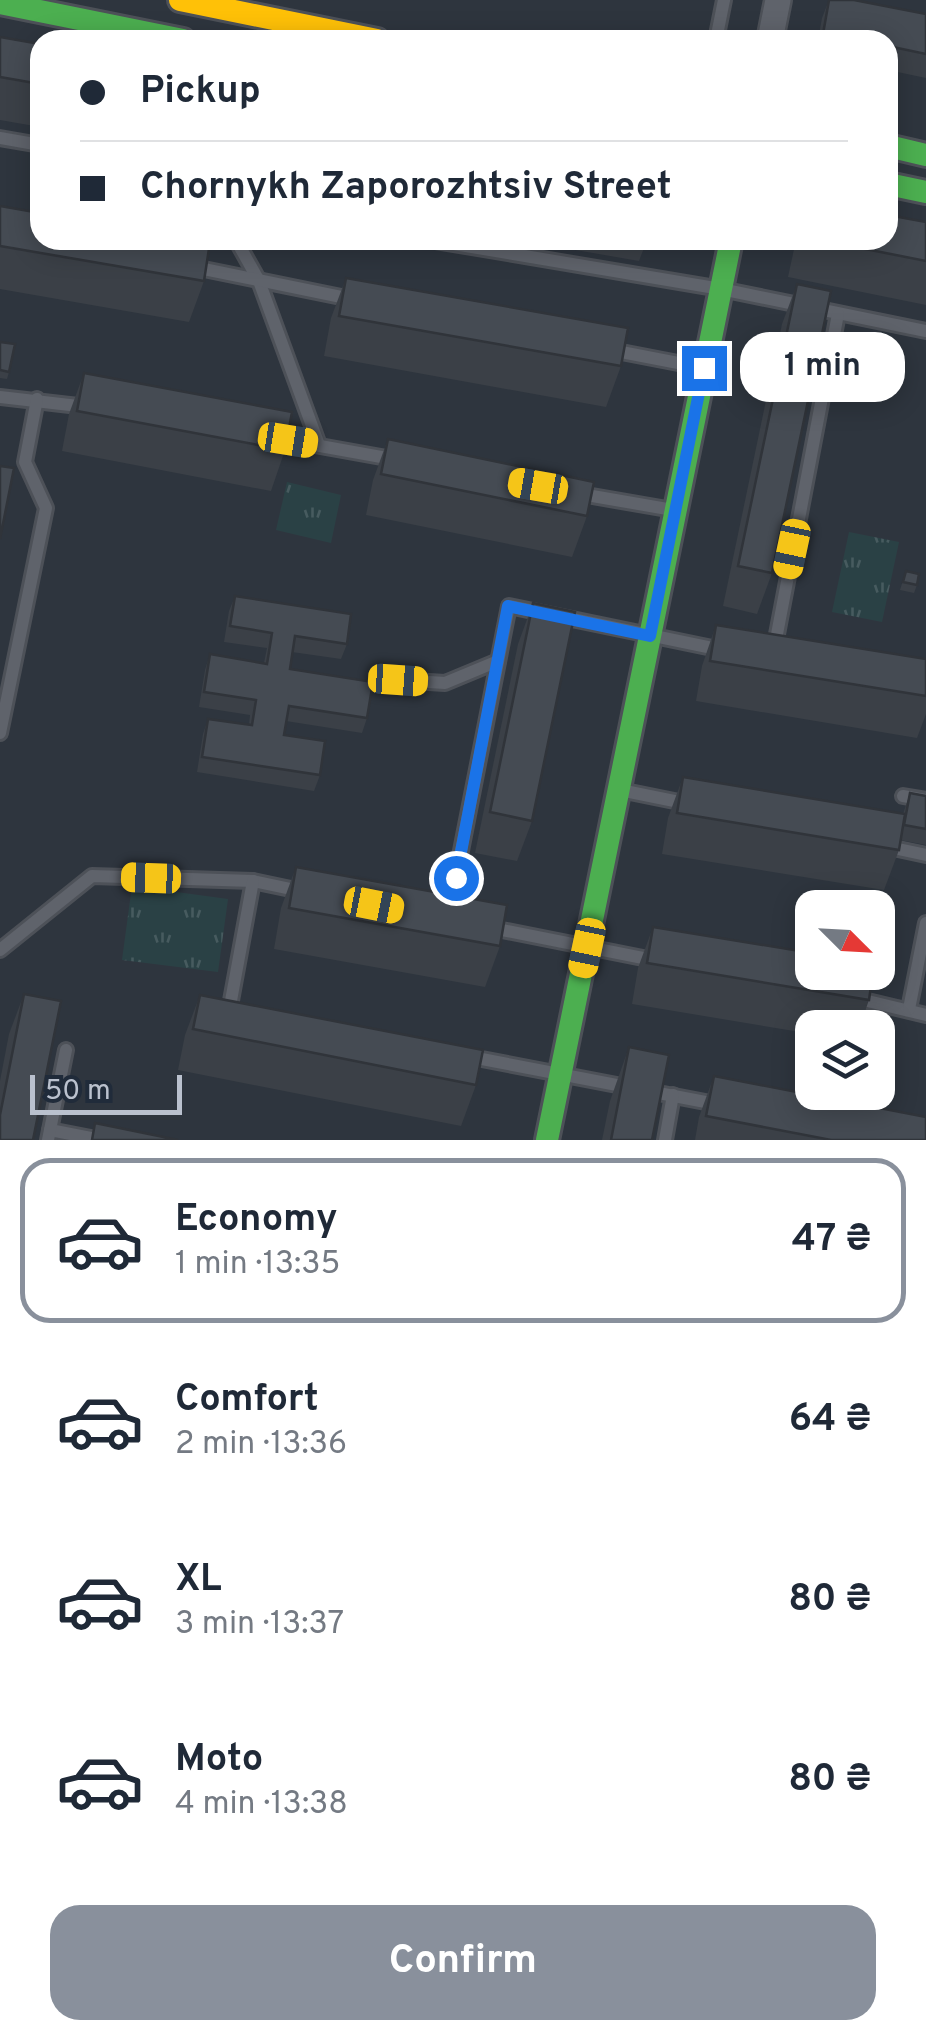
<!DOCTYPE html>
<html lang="en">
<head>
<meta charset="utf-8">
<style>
	:root { --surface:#fff; --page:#f6f6f7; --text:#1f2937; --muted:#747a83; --line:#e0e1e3; --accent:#89909c }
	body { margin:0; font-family:Overpass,sans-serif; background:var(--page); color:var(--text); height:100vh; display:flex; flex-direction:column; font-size:38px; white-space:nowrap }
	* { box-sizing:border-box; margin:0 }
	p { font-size:32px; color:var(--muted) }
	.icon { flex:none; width:55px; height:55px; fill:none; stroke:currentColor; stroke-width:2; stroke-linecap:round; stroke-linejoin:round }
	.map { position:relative; height:1140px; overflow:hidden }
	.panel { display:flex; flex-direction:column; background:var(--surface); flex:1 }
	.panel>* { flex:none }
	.banner { position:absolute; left:30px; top:30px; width:868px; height:220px; border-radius:30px; box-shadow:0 5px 25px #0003; display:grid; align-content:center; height:220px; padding:0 50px; background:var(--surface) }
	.needle { width:65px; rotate:114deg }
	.tools { position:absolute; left:795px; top:890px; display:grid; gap:20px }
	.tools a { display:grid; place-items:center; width:100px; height:100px; border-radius:20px; background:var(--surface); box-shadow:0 5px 25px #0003; font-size:50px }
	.scale { position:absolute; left:30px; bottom:25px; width:152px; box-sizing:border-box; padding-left:10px; border:5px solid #bac1ce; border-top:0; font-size:28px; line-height:35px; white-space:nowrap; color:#bac1ce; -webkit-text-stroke:8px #202b3a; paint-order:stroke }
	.end { position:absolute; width:45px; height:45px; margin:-22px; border:12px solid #1a73e8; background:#fff; box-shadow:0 0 0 5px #fff }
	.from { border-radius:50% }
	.bubble { position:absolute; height:70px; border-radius:30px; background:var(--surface); box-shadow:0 5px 25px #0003; font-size:32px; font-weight:700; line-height:70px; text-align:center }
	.car { position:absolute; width:30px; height:60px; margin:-30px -15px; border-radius:12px; box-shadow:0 0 8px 2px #0007; background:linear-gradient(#f5c518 24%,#345 0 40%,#f5c518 0 76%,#345 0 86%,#f5c518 0) }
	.banner b { display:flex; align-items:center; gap:35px; height:95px; font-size:38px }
	.banner b+b { border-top:2px solid var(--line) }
	.banner i { width:25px; height:25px; background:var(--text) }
	ul { padding:18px 0 0; list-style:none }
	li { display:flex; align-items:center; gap:30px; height:165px; margin:0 20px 15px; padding:0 30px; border:5px solid transparent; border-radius:30px }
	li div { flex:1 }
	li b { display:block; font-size:38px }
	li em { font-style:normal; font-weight:700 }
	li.on { border-color:var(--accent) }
	li>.icon { width:90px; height:90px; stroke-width:1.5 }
	.cta { display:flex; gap:20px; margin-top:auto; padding:20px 50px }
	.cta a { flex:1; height:115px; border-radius:30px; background:var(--accent); color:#fff; font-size:40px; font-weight:700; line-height:115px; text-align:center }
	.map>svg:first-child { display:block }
	.park { fill:url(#park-tufts) }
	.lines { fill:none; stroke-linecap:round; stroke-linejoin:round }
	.lane-casing { stroke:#4d5158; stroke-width:18 }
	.street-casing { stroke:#4d5158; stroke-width:30 }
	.fast-casing { stroke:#4d5158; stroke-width:28 }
	.slow-casing { stroke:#4d5158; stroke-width:28 }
	.lane { stroke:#5f636b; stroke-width:12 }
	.street { stroke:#5f636b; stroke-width:25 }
	.fast { stroke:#4caf50; stroke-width:22 }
	.slow { stroke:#ffc107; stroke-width:22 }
	.wall { fill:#3b4047 }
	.building { fill:#454b53; stroke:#30343a; stroke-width:2.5 }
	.route { stroke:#1a73e8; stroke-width:12 }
</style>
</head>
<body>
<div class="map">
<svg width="926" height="1140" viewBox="0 0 926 1140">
	<defs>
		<pattern id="park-tufts" width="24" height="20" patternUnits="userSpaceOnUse" patternTransform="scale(2.5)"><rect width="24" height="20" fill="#2a4145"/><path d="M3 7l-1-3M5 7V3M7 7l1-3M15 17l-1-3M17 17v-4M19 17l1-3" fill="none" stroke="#475b5f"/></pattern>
	</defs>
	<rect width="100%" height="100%" fill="#2e353e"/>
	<g class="park">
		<polygon points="287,482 341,495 331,543 276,530"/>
		<polygon points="849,532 899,542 882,622 832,612"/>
		<polygon points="132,886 228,899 218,972 122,960"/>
	</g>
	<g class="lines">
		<defs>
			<g id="lane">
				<polyline points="716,40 724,0"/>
				<polyline points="0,138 40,145"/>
				<polyline points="236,240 259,281 319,445"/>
				<polyline points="430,240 721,289 926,331"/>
				<polyline points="189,266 356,300"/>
				<polyline points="611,350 704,368"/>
				<polyline points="0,397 87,407"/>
				<polyline points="270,437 398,460"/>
				<polyline points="575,493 673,510"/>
				<polyline points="774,650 838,314"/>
				<polyline points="397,680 445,683 498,661"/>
				<polyline points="0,733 46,508 25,462 37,399"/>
				<polyline points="620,790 689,804"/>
				<polyline points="903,796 926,800"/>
				<polyline points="884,846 926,855"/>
				<polyline points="449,912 509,606 722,650"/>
				<polyline points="487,927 658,961"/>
				<polyline points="0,950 92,876 253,881 305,892"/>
				<polyline points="855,998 926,1015"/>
				<polyline points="909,1009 926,923"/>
				<polyline points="228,1017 253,881"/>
				<polyline points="466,1056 721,1105"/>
				<polyline points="50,1130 101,1140"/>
				<polyline points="48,1140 66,1050"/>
				<polyline points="665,1140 673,1095"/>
			</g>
			<polyline id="street" points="770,40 778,0"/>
			<g id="fast">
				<polyline points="0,3 183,40"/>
				<polyline points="888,146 926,155"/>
				<polyline points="888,184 926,192"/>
				<polyline points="547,1140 731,240"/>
			</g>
			<polyline id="slow" points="180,0 377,40"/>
		</defs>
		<use href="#lane" class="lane-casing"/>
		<use href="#street" class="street-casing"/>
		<use href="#fast" class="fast-casing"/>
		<use href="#slow" class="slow-casing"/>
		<use href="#lane" class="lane"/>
		<use href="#street" class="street"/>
		<use href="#fast" class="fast"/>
		<use href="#slow" class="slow"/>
	</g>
	<g class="wall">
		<polygon points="829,0 854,0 926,14 926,78 888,70 888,40 818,40 822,18"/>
		<polygon points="0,37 40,44 40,127 0,120"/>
		<polygon points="0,206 40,240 208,240 204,281 189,322 0,289"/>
		<polygon points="926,222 926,305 788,277 796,240 888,240"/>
		<polygon points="276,240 291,240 288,249 275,246"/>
		<polygon points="518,240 647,240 639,261"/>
		<polygon points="346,278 621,366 606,407 324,356 331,318"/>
		<polygon points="797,284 772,573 757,614 723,606 782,324"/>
		<polygon points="0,342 9,372 7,379 0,378"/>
		<polygon points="84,373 285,450 271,491 62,451 69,414"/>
		<polygon points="388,439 587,516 572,557 366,515 373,480"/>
		<polygon points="906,571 917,585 914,593 900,590"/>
		<polygon points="235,596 347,644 341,659 292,652 290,669 367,718 362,733 286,721 284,735 320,775 314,791 197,772 203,734 208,719 249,725 250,715 199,707 205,670 210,654 264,663 267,648 224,642 229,611"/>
		<polygon points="533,603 532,821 517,861 475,853 518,644"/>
		<polygon points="716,625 926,659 926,714 917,738 696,701 702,666"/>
		<polygon points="683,777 903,814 910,793 926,796 926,845 900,840 899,850 884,890 662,854 668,818"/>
		<polygon points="296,867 500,946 485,987 274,949 281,908"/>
		<polygon points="653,927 869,1000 859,1028 812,1028 812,1034 632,1004 638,968"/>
		<polygon points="24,994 0,1140 0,1081 9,1034"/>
		<polygon points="200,995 476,1085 461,1126 178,1070 185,1035"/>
		<polygon points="629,1047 652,1140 602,1140 610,1101"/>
		<polygon points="714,1076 926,1140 695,1140 699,1117"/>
	</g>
	<g class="building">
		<polygon points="829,0 854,0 926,14 926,54 888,46 888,40 854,40 823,34"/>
		<polygon points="0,37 40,44 40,84 0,77"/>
		<polygon points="0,206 40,213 40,240 201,240 210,242 204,281 0,246"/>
		<polygon points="888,215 926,222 926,261 820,240 888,240"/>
		<polygon points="346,278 628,328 621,366 339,316"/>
		<polygon points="797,284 831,291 772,573 738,566"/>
		<polygon points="0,342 15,344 9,372 0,370"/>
		<polygon points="84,373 292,412 285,450 77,411"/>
		<polygon points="388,439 594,482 587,516 381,474"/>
		<polygon points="0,466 14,468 0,539"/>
		<polygon points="906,571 919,574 917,585 903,582"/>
		<polygon points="235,596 351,614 347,644 295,636 290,669 373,682 367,718 289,706 284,735 325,741 320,775 202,757 208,719 252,725 256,700 204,692 210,654 267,664 272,633 230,626"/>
		<polygon points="533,603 575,612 532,821 490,812"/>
		<polygon points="716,625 926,659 926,696 710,661"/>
		<polygon points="683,777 905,814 899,850 677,813"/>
		<polygon points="910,793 926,796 926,829 904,825"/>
		<polygon points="296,867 507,905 500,946 289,908"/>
		<polygon points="653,927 812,953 812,972 873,972 869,1000 647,963"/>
		<polygon points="24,994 61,1001 33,1140 0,1140 0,1115"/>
		<polygon points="200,995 483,1050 476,1085 193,1029"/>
		<polygon points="629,1047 669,1055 652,1140 611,1140"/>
		<polygon points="714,1076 926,1117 926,1140 831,1140 706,1116"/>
		<polygon points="95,1123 178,1140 92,1140"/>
	</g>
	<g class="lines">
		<polyline class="route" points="456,878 508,606 650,636 704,368"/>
	</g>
</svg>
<div class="tools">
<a><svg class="needle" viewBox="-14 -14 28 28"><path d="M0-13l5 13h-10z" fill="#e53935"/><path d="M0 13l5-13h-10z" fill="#747a83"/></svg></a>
<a><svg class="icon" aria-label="layers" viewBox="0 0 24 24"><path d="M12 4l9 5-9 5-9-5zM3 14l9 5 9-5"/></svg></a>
</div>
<div class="scale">50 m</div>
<i class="end from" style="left:456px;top:878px"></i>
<i class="end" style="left:704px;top:368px"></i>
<div class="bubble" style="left:740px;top:332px;width:165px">1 min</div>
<i class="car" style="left:288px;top:440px;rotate:99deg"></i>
<i class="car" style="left:538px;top:486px;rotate:280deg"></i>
<i class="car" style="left:792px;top:549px;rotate:192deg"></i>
<i class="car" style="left:398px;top:680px;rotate:94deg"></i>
<i class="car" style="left:151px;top:878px;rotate:272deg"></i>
<i class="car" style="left:374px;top:905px;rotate:101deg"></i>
<i class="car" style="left:587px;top:948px;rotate:192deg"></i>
<div class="banner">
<b><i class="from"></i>Pickup</b>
<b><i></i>Chornykh Zaporozhtsiv Street</b>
</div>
</div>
<section class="panel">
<ul>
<li class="on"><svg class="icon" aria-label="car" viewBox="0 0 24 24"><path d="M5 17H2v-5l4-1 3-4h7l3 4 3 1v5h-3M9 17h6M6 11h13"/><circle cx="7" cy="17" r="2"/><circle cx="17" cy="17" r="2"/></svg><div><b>Economy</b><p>1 min · 13:35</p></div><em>47 ₴</em></li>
<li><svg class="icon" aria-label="car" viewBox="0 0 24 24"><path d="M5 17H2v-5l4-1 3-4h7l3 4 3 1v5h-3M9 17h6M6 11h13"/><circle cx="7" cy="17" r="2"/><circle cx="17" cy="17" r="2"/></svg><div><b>Comfort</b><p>2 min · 13:36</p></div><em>64 ₴</em></li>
<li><svg class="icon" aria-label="car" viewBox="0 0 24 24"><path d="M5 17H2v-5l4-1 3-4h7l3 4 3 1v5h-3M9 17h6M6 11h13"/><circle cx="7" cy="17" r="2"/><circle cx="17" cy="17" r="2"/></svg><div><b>XL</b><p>3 min · 13:37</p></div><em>80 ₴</em></li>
<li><svg class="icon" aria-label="car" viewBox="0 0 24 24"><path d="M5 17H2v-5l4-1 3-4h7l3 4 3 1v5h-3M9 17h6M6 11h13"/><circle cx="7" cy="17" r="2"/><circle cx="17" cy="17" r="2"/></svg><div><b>Moto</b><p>4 min · 13:38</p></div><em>80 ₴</em></li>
</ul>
<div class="cta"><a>Confirm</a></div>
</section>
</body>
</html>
